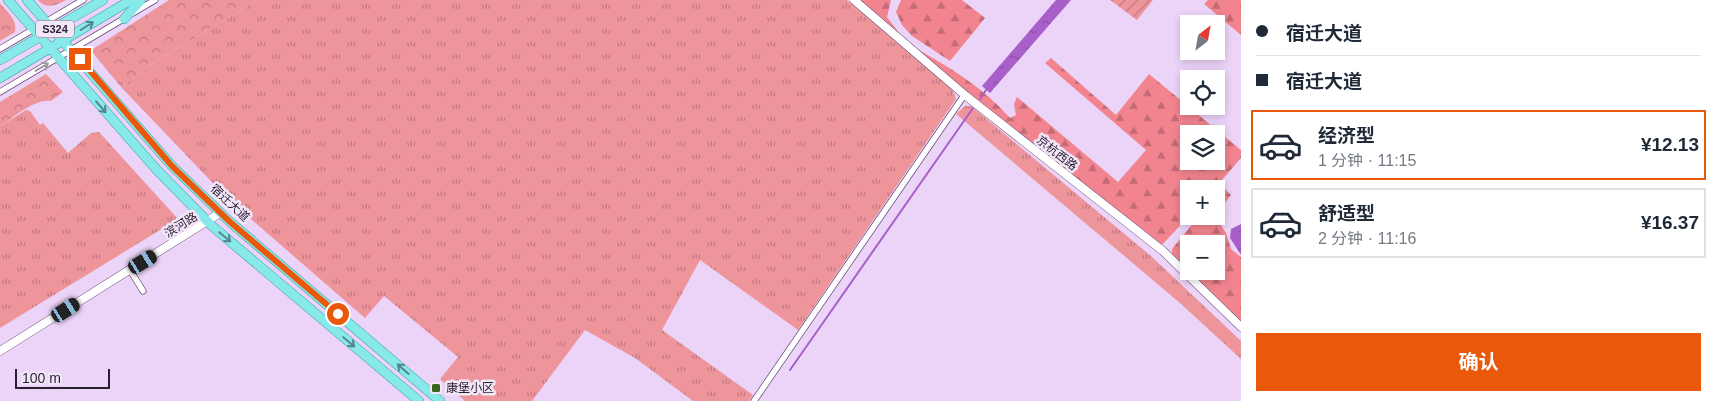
<!DOCTYPE html>
<html lang="zh">
<head>
<meta charset="utf-8">
<style>
	:root { --surface:#fff; --page:#f6f6f7; --text:#1f2937; --muted:#747a83; --line:#e0e1e3; --accent:#ea580c }
	body { margin:0; font-family:Helvetica,"Noto Sans SC",sans-serif; background:var(--page); color:var(--text); height:100vh; display:flex; flex-direction:column; font-size:19px; white-space:nowrap }
	* { box-sizing:border-box; margin:0 }
	p { font-size:16px; color:var(--muted) }
	.icon { flex:none; width:28px; height:28px; fill:none; stroke:currentColor; stroke-width:2; stroke-linecap:round; stroke-linejoin:round }
	.map { position:relative; flex:1; overflow:hidden }
	.panel { display:flex; flex-direction:column; background:var(--surface); width:475px }
	.panel>* { flex:none }
	.top-card { display:grid; align-content:center; height:110px; padding:0 15px; background:var(--surface) }
	.needle { width:32px; rotate:31deg }
	.fabs { position:absolute; left:1180px; top:15px; display:grid; gap:10px }
	.fabs a { display:grid; place-items:center; width:45px; height:45px; border-radius:0px; background:var(--surface); box-shadow:0 2px 8px #0003; font-size:25px }
	.scale { position:absolute; left:15px; bottom:12px; width:95px; box-sizing:border-box; padding-left:5px; border:2px solid #2a1f30; border-top:0; font-size:14px; line-height:18px; white-space:nowrap; color:#2a1f30; -webkit-text-stroke:4px #f2e6f9; paint-order:stroke }
	.end { position:absolute; width:22px; height:22px; margin:-11px; border:6px solid #ea580c; background:#fff; box-shadow:0 0 0 2px #fff }
	.from { border-radius:50% }
	.car { position:absolute; width:15px; height:30px; margin:-15px -8px; border-radius:6px; box-shadow:0 0 4px 1px #0007; background:linear-gradient(#222 24%,#8ab4d8 0 40%,#222 0 76%,#8ab4d8 0 86%,#222 0) }
	.top-card b { display:flex; align-items:center; gap:18px; height:48px; font-size:19px }
	.top-card b+b { border-top:1px solid var(--line) }
	.top-card i { width:12px; height:12px; background:var(--text) }
	ul { padding:0; list-style:none }
	li { display:flex; align-items:center; gap:15px; height:70px; margin:0 10px 8px; padding:0 5px; border:2px solid var(--line); border-radius:0px }
	li div { flex:1 }
	li b { display:block; font-size:19px }
	li em { font-style:normal; font-weight:700 }
	li.current { border-color:var(--accent) }
	li>.icon { width:45px; height:45px; stroke-width:1.5 }
	.cta { display:flex; gap:10px; margin-top:auto; padding:10px 15px }
	.cta a { flex:1; height:58px; border-radius:0px; background:var(--accent); color:#fff; font-size:20px; font-weight:700; line-height:58px; text-align:center }
	main { display:flex; flex:1; min-height:0 }
	.map>svg:first-child { display:block }
	.grass { fill:url(#grass-tufts) }
	.forest { fill:url(#forest-firs); fill-rule:evenodd }
	.park { fill:url(#park-crowns) }
	.garden { fill:url(#garden-furrows) }
	.water { fill:url(#water-ripples) }
	.lines { fill:none; stroke-linecap:round; stroke-linejoin:round }
	.stream { stroke:#a85fc9; stroke-width:2 }
	.minor-casing { stroke:#674c74; stroke-width:7 }
	.secondary-casing { stroke:#674c74; stroke-width:9 }
	.primary-casing { stroke:#32999e; stroke-width:10 }
	.minor { stroke:#fff; stroke-width:5.5 }
	.secondary { stroke:#fff; stroke-width:8 }
	.primary { stroke:#87e9e9; stroke-width:9 }
	.oneway { stroke:#58848c }
	.oneway2 { stroke:#9f9aa2 }
	.route { stroke:#ea580c; stroke-width:6 }
	.poi-dot { fill:#3d651f; stroke:#f2e6f9; stroke-width:2 }
	.labels { text-anchor:middle; stroke-width:5; stroke-linejoin:round; paint-order:stroke }
	.shield { fill:#f2e6f9; stroke:#665b6c; stroke-width:1 }
	.shield-label { font-size:11px; font-weight:bold; fill:#2a1f30 }
	.street-label { font-size:12px; fill:#2a1f30; stroke:#f2e6f9 }
	.poi-label { font-size:12px; fill:#2a1f30; stroke:#f2e6f9; text-anchor:start }
</style>
</head>
<body>
<main>
<div class="map">
<svg width="1241" height="401" viewBox="0 0 1241 401">
	<defs>
		<pattern id="grass-tufts" width="24" height="20" patternUnits="userSpaceOnUse" patternTransform="scale(1.25)"><rect width="24" height="20" fill="#ee959c"/><path d="M3 7l-1-3M5 7V3M7 7l1-3M15 17l-1-3M17 17v-4M19 17l1-3" fill="none" stroke="#c17980"/></pattern>
		<pattern id="forest-firs" width="22" height="20" patternUnits="userSpaceOnUse" patternTransform="scale(1.25)"><rect width="22" height="20" fill="#f2848f"/><path d="M5 1l3.5 6h-7zM16 11l3.5 6h-7z" fill="#c46b75"/></pattern>
		<pattern id="park-crowns" width="20" height="18" patternUnits="userSpaceOnUse" patternTransform="scale(1.25)"><rect width="20" height="18" fill="#ee959c"/><path d="M2 6a3 3 0 1 1 6 0M12 15a3 3 0 1 1 6 0" fill="none" stroke="#c17980"/></pattern>
		<pattern id="garden-furrows" width="10" height="10" patternUnits="userSpaceOnUse" patternTransform="scale(1.25)"><rect width="10" height="10" fill="#ee959c"/><path d="M-1 1l2-2M0 10L10 0M9 11l2-2" fill="none" stroke="#c17980"/></pattern>
		<pattern id="water-ripples" width="26" height="14" patternUnits="userSpaceOnUse" patternTransform="scale(1.25)"><rect width="26" height="14" fill="#a85fc9"/><path d="M2 4q2-2 4 0t4 0M15 11q2-2 4 0t4 0" fill="none" stroke="#894ea4"/></pattern>
	</defs>
	<rect width="100%" height="100%" fill="#ecd4f9"/>
	<g class="grass">
		<polygon points="258,0 847,0 952,88 956,99 798,330 700,260 662,330 753,395 749,401 693,401 635,358 585,330 532,401 465,401 440,379 458,357 384,296 365,318 230,201 121,87 159,59"/>
		<polygon points="965,106 971,106 1151,256 1241,341 1241,359 1180,303 956,114"/>
		<polygon points="26,110 30,111 40,125 43,123 68,153 91,133 99,132 178,219 0,328 0,126"/>
	</g>
	<g class="forest">
		<polygon points="859,0 891,0 887,17 900,34"/>
		<polygon points="901,0 962,0 985,18 950,61 912,36 902,25 896,12"/>
		<polygon points="1208,0 1241,0 1241,35 1204,4"/>
		<path d="M917,49C951,68 985,89 1010,118L1016,115L1014,104L1017,97L1118,182L1146,150L1045,63L1051,58L1116,115L1149,74L1241,150V158L1214,189H1189V216L1161,246L993,113ZM1189,134H1216V161H1189Z"/>
		<polygon points="1224,188 1231,195 1216,215 1216,197"/>
		<path d="M1199,216H1215L1226,233L1231,249L1241,257V323L1172,255V249ZM1189,244H1216V271H1189Z"/>
	</g>
	<g class="park">
		<path d="M38,0H66C57,5 46,10 38,0Z"/>
		<polygon points="169,0 258,0 159,59 121,87 93,53 93,49"/>
		<path d="M0,3C7,12 18,20 15,32L0,41Z"/>
		<path d="M46,74L63,92L51,101C35,98 13,118 0,126V102Z"/>
	</g>
	<polygon class="garden" points="1110,0 1153,0 1137,20"/>
	<g class="water">
		<polygon points="1056,0 1071,0 990,93 982,86"/>
		<polygon points="1241,224 1241,255 1230,238 1231,229"/>
	</g>
	<g class="lines">
		<g class="stream">
			<polyline points="980,99 986,90"/>
			<polyline points="790,370 973,108"/>
		</g>
		<defs>
			<g id="minor">
				<polyline points="133,13 155,0"/>
				<polyline points="0,49 83,0"/>
				<polyline points="0,92 125,18"/>
				<polyline points="130,270 143,291"/>
				<polyline points="754,401 965,94"/>
			</g>
			<g id="secondary">
				<polyline points="854,0 966,96 1163,251 1241,327"/>
				<polyline points="0,351 220,213"/>
			</g>
			<g id="primary">
				<polyline points="8,0 156,169 212,226 419,401"/>
				<polyline points="27,0 172,166 230,222 440,401"/>
				<polyline points="124,19 141,0"/>
				<polyline points="0,60 103,0"/>
				<polyline points="0,78 131,0"/>
			</g>
		</defs>
		<use href="#minor" class="minor-casing"/>
		<use href="#secondary" class="secondary-casing"/>
		<use href="#primary" class="primary-casing"/>
		<use href="#minor" class="minor"/>
		<use href="#secondary" class="secondary"/>
		<use href="#primary" class="primary"/>
	</g>
	<defs><path id="oneway-shaft" d="M-6 0H5M1.5-3L5.5 0L1.5 3" fill="none" stroke-width="1.6" stroke-linecap="round" stroke-linejoin="round" transform="scale(1.25)"/></defs>
	<g class="oneway">
		<use href="#oneway-shaft" transform="translate(87 26) rotate(-32)"/>
		<use href="#oneway-shaft" transform="translate(101 107) rotate(49)"/>
		<use href="#oneway-shaft" transform="translate(225 237) rotate(40)"/>
		<use href="#oneway-shaft" transform="translate(349 342) rotate(40)"/>
		<use href="#oneway-shaft" transform="translate(403 369) rotate(-139)"/>
	</g>
	<use class="oneway2" href="#oneway-shaft" transform="translate(42 67) rotate(-31)"/>
	<g class="lines">
		<polyline class="route" points="80,59 172,166 230,222 338,314"/>
	</g>
	<rect class="poi-dot" x="431" y="383" width="10" height="10" rx="2.5"/>
	<g class="labels">
		<rect class="shield" x="36" y="20.5" width="38" height="17" rx="4"/>
		<g class="shield-label">
			<text x="55" y="33">S324</text>
		</g>
		<g class="street-label">
			<text transform="translate(1057 153) rotate(38)" y="4">京杭西路</text>
			<text transform="translate(230 203) rotate(43)" y="4">宿迁大道</text>
			<text transform="translate(181 225) rotate(-32)" y="4">滨河路</text>
		</g>
		<g class="poi-label">
			<text x="446" y="392">康堡小区</text>
		</g>
	</g>
</svg>
<div class="fabs">
<a><svg class="needle" viewBox="-14 -14 28 28"><path d="M0-13l5 13h-10z" fill="#e53935"/><path d="M0 13l5-13h-10z" fill="#747a83"/></svg></a>
<a><svg class="icon" aria-label="locate" viewBox="0 0 24 24"><circle cx="12" cy="12" r="6"/><path d="M12 2v4M12 18v4M2 12h4M18 12h4"/></svg></a>
<a><svg class="icon" aria-label="layers" viewBox="0 0 24 24"><path d="M12 4l9 5-9 5-9-5zM3 14l9 5 9-5"/></svg></a>
<a>+</a>
<a>−</a>
</div>
<div class="scale">100 m</div>
<i class="end from" style="left:338px;top:314px"></i>
<i class="end" style="left:80px;top:59px"></i>
<i class="car" style="left:143px;top:262px;rotate:59deg"></i>
<i class="car" style="left:66px;top:310px;rotate:58deg"></i>
</div>
<section class="panel">
<div class="top-card">
<b><i class="from"></i>宿迁大道</b>
<b><i></i>宿迁大道</b>
</div>
<ul>
<li class="current"><svg class="icon" aria-label="car" viewBox="0 0 24 24"><path d="M5 17H2v-5l4-1 3-4h7l3 4 3 1v5h-3M9 17h6M6 11h13"/><circle cx="7" cy="17" r="2"/><circle cx="17" cy="17" r="2"/></svg><div><b>经济型</b><p>1 分钟 · 11:15</p></div><em>¥12.13</em></li>
<li><svg class="icon" aria-label="car" viewBox="0 0 24 24"><path d="M5 17H2v-5l4-1 3-4h7l3 4 3 1v5h-3M9 17h6M6 11h13"/><circle cx="7" cy="17" r="2"/><circle cx="17" cy="17" r="2"/></svg><div><b>舒适型</b><p>2 分钟 · 11:16</p></div><em>¥16.37</em></li>
</ul>
<div class="cta"><a>确认</a></div>
</section>
</main>
</body>
</html>
